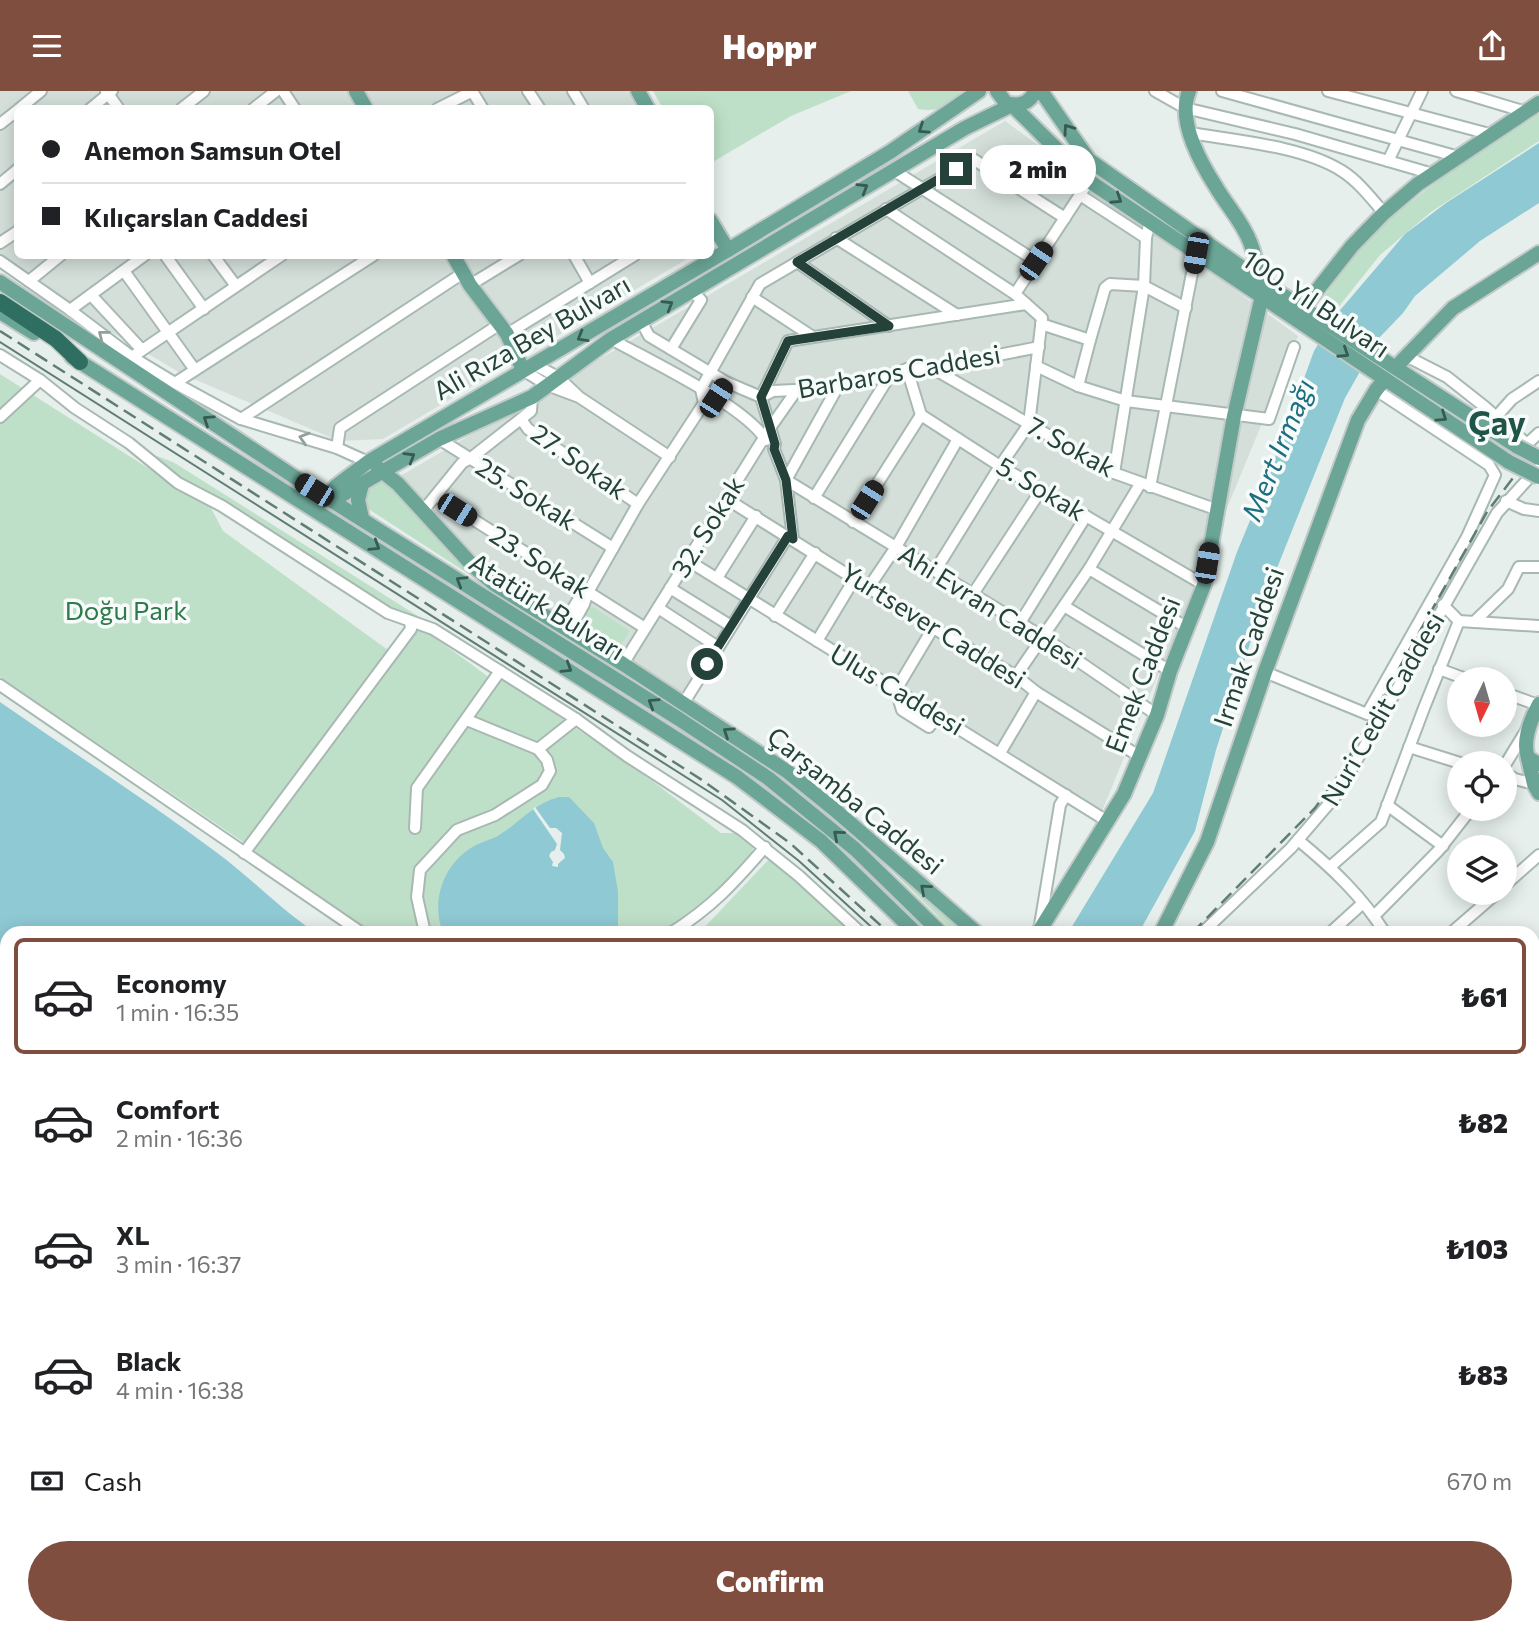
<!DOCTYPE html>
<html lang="en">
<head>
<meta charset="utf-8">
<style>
	:root { --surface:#fff; --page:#f6f6f6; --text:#202124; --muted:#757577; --line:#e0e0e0; --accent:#7f4e3f }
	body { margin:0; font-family:Commissioner,sans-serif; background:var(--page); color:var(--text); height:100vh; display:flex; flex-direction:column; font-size:26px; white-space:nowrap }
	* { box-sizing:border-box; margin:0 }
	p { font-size:23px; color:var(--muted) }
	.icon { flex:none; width:38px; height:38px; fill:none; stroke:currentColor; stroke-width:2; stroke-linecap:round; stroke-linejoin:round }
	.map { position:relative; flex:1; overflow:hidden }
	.sheet { position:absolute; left:0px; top:835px; width:1540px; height:709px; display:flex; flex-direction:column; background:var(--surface); border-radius:21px 21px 0 0; box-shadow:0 4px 18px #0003 }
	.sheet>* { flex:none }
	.guide { position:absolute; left:14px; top:14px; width:700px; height:154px; border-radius:10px; box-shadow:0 4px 18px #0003; display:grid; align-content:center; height:154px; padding:0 28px; background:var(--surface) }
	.needle { width:46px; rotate:185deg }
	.controls { position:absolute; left:1447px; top:576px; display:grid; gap:14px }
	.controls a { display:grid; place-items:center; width:70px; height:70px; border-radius:50%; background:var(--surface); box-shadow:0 4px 18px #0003; font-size:35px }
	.end { position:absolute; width:32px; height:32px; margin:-16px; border:9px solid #24423a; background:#fff; box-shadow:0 0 0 4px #fff }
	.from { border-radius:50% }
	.bubble { position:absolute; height:49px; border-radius:24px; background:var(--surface); box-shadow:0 4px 18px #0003; font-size:23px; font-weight:800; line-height:49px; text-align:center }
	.car { position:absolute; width:21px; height:42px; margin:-21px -10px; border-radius:9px; box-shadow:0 0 5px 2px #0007; background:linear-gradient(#222 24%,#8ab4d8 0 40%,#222 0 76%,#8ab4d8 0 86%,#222 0) }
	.guide b { display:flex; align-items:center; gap:24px; height:66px; font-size:26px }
	.guide b+b { border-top:2px solid var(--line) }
	.guide i { width:18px; height:18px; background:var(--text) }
	ul { padding:12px 0 0; list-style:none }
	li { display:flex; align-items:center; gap:21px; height:116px; margin:0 14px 10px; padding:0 14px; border:4px solid transparent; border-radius:10px }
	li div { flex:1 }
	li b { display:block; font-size:26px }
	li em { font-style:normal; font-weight:800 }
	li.on { border-color:var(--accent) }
	li>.icon { width:63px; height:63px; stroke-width:1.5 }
	.pay { display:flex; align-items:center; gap:18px; height:77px; padding:0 28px; font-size:26px }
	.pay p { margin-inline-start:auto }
	.action { display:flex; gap:14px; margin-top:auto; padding:14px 28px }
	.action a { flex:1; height:80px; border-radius:42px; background:var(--accent); color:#fff; font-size:28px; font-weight:800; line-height:80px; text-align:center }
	header { display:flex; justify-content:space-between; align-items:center; height:91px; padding:0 28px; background:var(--accent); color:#fff; font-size:32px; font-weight:800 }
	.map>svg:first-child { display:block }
	.built { fill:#d4dfda }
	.green { fill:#bfe0c8 }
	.water { fill:#8ec9d4 }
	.pier { fill:#e6efeb }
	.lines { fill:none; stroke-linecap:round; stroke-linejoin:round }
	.minor-casing { stroke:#a8b8b2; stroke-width:14 }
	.major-casing { stroke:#c2cac8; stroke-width:18 }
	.highway-casing { stroke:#c2cac8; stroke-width:19 }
	.minor { stroke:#fff; stroke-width:10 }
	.major { stroke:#6aa596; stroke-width:14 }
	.highway { stroke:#2f6f62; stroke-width:16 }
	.tram { stroke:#5f7d75; stroke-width:2 }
	.rail { stroke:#5f7d75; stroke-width:2.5; stroke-dasharray:14 7; stroke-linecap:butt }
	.major-bridge-casing { stroke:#c2cac8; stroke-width:18; stroke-linecap:butt }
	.major-bridge { stroke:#6aa596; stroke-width:14 }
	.oneway { stroke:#365b51 }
	.oneway2 { stroke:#92a09c }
	.route { stroke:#24423a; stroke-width:9 }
	.labels { text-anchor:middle; stroke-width:7; stroke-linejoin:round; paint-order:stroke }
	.street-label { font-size:26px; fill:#24423a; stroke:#f7fbf9 }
	.park-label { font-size:26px; fill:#2d7a4b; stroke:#f7fbf9 }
	.water-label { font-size:28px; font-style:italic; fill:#1c6f80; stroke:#f7fbf9 }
	.district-label { font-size:33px; font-weight:bold; fill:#1f5548; stroke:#f7fbf9 }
</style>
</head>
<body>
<header><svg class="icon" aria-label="menu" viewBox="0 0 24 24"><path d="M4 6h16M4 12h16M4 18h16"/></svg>Hoppr<svg class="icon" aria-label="share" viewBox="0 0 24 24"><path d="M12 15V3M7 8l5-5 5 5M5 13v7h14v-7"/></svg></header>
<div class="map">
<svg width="1539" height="1542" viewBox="0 0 1539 1542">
	<rect width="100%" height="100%" fill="#e6efeb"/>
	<g class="built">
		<polygon points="0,0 628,0 639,17 18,18 18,164 692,165 383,348 339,350 182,283 0,175"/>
		<polygon points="1005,30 1298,245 1102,720 753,504 688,607 499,487 397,387"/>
		<polygon points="1533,874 1539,875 1539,921 1533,932"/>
	</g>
	<g class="green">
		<polygon points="653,0 851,0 791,25 711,72 710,18 663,17"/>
		<path d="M908,0H971C953,13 941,22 918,18Z"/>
		<path d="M1539,22V50L1431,121L1380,164L1332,224L1318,215C1331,197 1343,175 1359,158C1409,105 1478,62 1539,22Z"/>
		<polygon points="0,283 211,417 223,440 388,559 249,755 0,586"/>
		<polygon points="138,354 154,364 173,371 429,532 398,523 180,389"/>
		<path d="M377,390L389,393L476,485L788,686L972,842H954C902,787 847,737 787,690L367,417L363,411L366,398Z"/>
		<polygon points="593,516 630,540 618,559 578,534 588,517"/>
		<polygon points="417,536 423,538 490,587 510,592 651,689 721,742 736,742 754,754 749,772 697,822 665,842 370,842 247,761"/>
		<polygon points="772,765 852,842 699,842"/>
		<polygon points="1253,1537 1363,1537 1364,1542 1254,1542"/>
	</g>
	<g class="water">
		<polygon points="1539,52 1539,112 1480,150 1415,205 1403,222 1379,247 1345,307 1263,512 1216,659 1195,740 1142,836 1138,842 1068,842 1153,702 1237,461 1268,386 1314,260 1336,224 1405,143 1446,112"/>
		<path d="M0,611C72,661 145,708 216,761C250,786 280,818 316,842H7V1536H1183L1185,1542H0Z"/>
		<path d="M559,706H569L594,732L603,757L613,771L618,801V842H443C430,809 444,771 476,754C482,751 489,749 496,746C519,733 532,713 559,706Z"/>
	</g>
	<polygon class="pier" points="535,716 550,737 556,737 562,742 560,759 564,763 565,767 558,773 558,776 552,775 553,771 549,765 551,761 555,759 557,753 533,718"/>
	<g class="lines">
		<defs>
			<g id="minor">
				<polyline points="106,0 119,18"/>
				<polyline points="283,0 295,18"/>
				<polyline points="472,0 483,18"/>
				<polyline points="528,0 540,18"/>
				<polyline points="573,0 584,18"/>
				<polyline points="1155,0 1185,17 1295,43 1433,83"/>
				<polyline points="1222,0 1459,66"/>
				<polyline points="1328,0 1493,44"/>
				<polyline points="1456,0 1526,21"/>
				<polyline points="19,18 41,0"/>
				<polyline points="90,18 112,0"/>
				<polyline points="181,18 204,0"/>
				<polyline points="253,18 276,0"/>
				<polyline points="437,18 473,0"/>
				<polyline points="0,33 18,19"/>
				<path d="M1191,42C1236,50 1303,55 1342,80C1358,90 1371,107 1384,122"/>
				<polyline points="1388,70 1422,0"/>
				<polyline points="893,79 1036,170"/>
				<polyline points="0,93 18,78"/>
				<polyline points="1080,104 1146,147"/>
				<polyline points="886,118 1015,203 1042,227 1029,333 1000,375 935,480"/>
				<polyline points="836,147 957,224"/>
				<polyline points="0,152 18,140"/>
				<polyline points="165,164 204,218"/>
				<polyline points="213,164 236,195"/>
				<polyline points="574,164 590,192"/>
				<polyline points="0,170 70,219 132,266 175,292 241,328 337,357 368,371"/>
				<polyline points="797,171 889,235"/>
				<polyline points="124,180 195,279"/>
				<polyline points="29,190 61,164"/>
				<polyline points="470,194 519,164"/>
				<polyline points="1015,203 1089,90"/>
				<polyline points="91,204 142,259"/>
				<polyline points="752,206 813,246"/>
				<polyline points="70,219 145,164"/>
				<polyline points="641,230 649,245 726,291 761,306 775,353 774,358 786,389 793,448"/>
				<polyline points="1041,233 1090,249 1105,197 1110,193 1144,195 1186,217"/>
				<polyline points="507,243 635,164"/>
				<path d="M611,248C650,270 744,314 766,349"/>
				<polyline points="671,258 701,209 692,200"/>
				<polyline points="0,264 40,289 75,317 129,352 178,392 222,415 388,522 433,538 576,628 627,665 742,739 799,785 861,842"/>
				<polyline points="1406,265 1447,286 1485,316 1527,353 1539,342"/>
				<polyline points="132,266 282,164"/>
				<polyline points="533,273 558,286 577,304"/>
				<polyline points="1036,275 1078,295 1126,310 1269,328 1294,256"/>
				<polyline points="932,277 1114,382 1218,419"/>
				<polyline points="907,278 921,324 1000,375 1204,494"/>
				<polyline points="523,279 547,294 579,306 670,366"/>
				<polyline points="175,292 374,164"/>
				<polyline points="1078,295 1090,249"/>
				<polyline points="837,297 786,389 1043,546 1157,624"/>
				<polyline points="761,306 788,250 1026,213"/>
				<polyline points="761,306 773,300 837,297 890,284 907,278 932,277 1039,256"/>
				<polyline points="0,326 40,289"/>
				<polyline points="1496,326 1512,308 1539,290"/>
				<polyline points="241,328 463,182"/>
				<polyline points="521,328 528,338 638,413"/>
				<polyline points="439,348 613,457"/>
				<polyline points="337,357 340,337 500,233"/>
				<polyline points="1114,382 1144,195 1146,147 1150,130"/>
				<polyline points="1150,396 1196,162"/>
				<polyline points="436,405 645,537"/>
				<polyline points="725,407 933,537 1016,585 1036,601 1139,665"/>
				<polyline points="814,407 890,284"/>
				<polyline points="1506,410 1524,418 1539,420"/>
				<polyline points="423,420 462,372 471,367 531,320 532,306"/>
				<polyline points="853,431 921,324"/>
				<polyline points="687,469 1107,730"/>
				<polyline points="1089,478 1186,536"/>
				<polyline points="717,487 756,425"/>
				<polyline points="869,496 896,456 958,348"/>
				<polyline points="670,497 731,535"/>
				<polyline points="973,503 1041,399"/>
				<polyline points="1443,514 1459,530 1539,535"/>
				<polyline points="1064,515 1170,580"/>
				<polyline points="658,517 718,556"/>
				<polyline points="775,525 815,462"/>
				<polyline points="1474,531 1508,498 1519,476 1539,476"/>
				<polyline points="1020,532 1086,425"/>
				<polyline points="562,536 578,509 588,501 638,413 704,312 701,298 760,193 973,68 1065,127"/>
				<polyline points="933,537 896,599 902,619 929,636 937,624"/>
				<polyline points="569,540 584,513 588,501"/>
				<polyline points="817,550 855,487"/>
				<polyline points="623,573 770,337 796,300"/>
				<polyline points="1439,578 1466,588"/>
				<polyline points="1265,581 1367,623 1467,446 1495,384 1489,374 1376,299"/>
				<polyline points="1016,585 1089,478 1140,393"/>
				<polyline points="0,594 362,842"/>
				<polyline points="1505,602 1538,614"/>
				<polyline points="683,613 788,445"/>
				<polyline points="1409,656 1460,672"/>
				<polyline points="538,658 576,628"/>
				<polyline points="1000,662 1036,601"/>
				<polyline points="1505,674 1527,638"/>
				<polyline points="1505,682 1515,688 1534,693"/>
				<polyline points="1387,714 1443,755"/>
				<polyline points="415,737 417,697 500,580"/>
				<path d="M1298,749C1331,776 1362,805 1385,842"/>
				<polyline points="244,762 411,538 410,530"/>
				<polyline points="1331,775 1381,731 1424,617 1459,530"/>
				<polyline points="1505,794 1539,764"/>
				<polyline points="1374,825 1439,759 1471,718"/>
				<polyline points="1040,834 1060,714 1066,704"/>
				<polyline points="425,842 417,806 420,779 457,739 495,724 542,694 550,680 547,669 538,658 467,629"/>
				<path d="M671,842C712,816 734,792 765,756"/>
				<polyline points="1202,842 1291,757 1338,702 1497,422 1539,376"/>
				<polyline points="1330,842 1363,812"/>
				<polyline points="1451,842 1497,802"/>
				<polyline points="1533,867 1539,868"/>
				<polyline points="1533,1010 1539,1017"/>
				<polyline points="1533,1287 1539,1294"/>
				<polyline points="1533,1322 1539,1316"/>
				<polyline points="1202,1536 1203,1542"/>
				<polyline points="1218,1536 1219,1542"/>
				<polyline points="1321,1536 1326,1542"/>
				<polyline points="1369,1536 1370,1542"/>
				<polyline points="1428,1536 1432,1542"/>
				<polyline points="1441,1536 1445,1542"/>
			</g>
			<g id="major">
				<polyline points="356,0 366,18"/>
				<polyline points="638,0 648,18"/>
				<path d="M997,0L1006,12C1019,16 1030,12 1035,0"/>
				<polyline points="1041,0 1089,69 1258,188 1518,356"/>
				<path d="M1189,0C1177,29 1200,71 1216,96C1227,115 1242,130 1250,151C1255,163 1257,175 1258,188"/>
				<polyline points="710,129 728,159"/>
				<polyline points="453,164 470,194 507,243 523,279"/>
				<polyline points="0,191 302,391 679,628 768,687 855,758 941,842"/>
				<polyline points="1303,217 1352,155 1384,122 1418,93 1539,12"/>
				<polyline points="0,221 34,242"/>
				<polyline points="72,266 737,686 821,750 916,842"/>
				<polyline points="1396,276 1453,217 1539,162"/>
				<polyline points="378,377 398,393 473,475 494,493 623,573 788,681 835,719 977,842"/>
				<polyline points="327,407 342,404 439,348 532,306 611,248 965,37 1012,14 1089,90 1509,371"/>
				<polyline points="324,410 336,395 368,371 728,159 890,61 979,0"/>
				<polyline points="362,427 358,409 362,393"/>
				<path d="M1539,613C1531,628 1522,650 1528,667L1539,673"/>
				<polyline points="1528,667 1534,693 1539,702"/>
				<polyline points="1038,842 1124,703 1157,624 1170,580 1204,494 1234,325 1262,205"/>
				<polyline points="1161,842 1207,751 1265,581 1358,329 1376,299 1385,288"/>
				<polyline points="1533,961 1539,956"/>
				<polyline points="1533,978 1539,973"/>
				<polyline points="1533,1101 1539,1108"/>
				<polyline points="1533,1193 1539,1188"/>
				<polyline points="1533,1386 1539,1393"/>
				<polyline points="1533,1468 1539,1475"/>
				<polyline points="1533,1500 1539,1506"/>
			</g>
			<polyline id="highway" points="0,211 56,248 80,271"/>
		</defs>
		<use href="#minor" class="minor-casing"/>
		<use href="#major" class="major-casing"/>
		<use href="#highway" class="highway-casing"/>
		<use href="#minor" class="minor"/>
		<use href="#major" class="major"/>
		<use href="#highway" class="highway"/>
		<g class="tram">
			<polyline points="0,251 722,709 799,770 878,842"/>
			<polyline points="1533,1511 1539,1518"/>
		</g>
		<g class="rail">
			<polyline points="0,240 702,689 790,752 889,842"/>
			<polyline points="1192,842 1315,717 1340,682 1487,421 1513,387 1539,362"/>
			<polyline points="1227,1536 1228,1542"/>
			<polyline points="1238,1536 1240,1542"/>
			<polyline points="1516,1536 1521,1542"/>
		</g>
		<defs>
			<g id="major-bridge">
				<polyline points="1518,356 1539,367"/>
				<polyline points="1509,371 1539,386"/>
			</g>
		</defs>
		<use href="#major-bridge" class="major-bridge-casing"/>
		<use href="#major-bridge" class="major-bridge"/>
	</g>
	<defs><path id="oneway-chevron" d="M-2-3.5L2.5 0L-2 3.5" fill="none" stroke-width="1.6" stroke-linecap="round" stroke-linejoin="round" transform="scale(1.75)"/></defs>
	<g class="oneway">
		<use href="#oneway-chevron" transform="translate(923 38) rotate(146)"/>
		<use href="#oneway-chevron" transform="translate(1068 38) rotate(-125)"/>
		<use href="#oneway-chevron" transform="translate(863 97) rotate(-31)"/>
		<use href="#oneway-chevron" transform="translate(1117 108) rotate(33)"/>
		<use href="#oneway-chevron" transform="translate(668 214) rotate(-31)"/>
		<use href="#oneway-chevron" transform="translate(582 246) rotate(150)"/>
		<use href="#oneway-chevron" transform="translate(1344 262) rotate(33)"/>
		<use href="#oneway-chevron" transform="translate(1442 326) rotate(34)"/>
		<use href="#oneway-chevron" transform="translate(208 329) rotate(-146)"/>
		<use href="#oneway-chevron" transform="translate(410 366) rotate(-31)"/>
		<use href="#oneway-chevron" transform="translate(375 455) rotate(32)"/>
		<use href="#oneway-chevron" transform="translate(461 490) rotate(-148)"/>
		<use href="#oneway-chevron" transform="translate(567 577) rotate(32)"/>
		<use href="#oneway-chevron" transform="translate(653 612) rotate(-148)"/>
		<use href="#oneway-chevron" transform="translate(728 641) rotate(-146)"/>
		<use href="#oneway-chevron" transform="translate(838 744) rotate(-139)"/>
		<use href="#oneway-chevron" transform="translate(925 798) rotate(-139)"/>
	</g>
	<g class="oneway2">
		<use href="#oneway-chevron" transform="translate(103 244) rotate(-142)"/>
		<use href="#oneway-chevron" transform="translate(304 347) rotate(-163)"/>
	</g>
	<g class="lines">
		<polyline class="route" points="707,573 788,445 793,448 786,389 774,358 775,353 761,306 788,250 889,235 797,171 956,78"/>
	</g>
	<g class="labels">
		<g class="street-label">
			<text transform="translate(1316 213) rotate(34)" y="9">100. Yıl Bulvarı</text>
			<text transform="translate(532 247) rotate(-30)" y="9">Ali Rıza Bey Bulvarı</text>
			<text transform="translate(899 281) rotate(-10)" y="9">Barbaros Caddesi</text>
			<text transform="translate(1071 356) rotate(29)" y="9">7. Sokak</text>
			<text transform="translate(579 371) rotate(35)" y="9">27. Sokak</text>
			<text transform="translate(1041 398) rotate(31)" y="9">5. Sokak</text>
			<text transform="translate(526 403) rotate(32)" y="9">25. Sokak</text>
			<text transform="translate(708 436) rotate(-58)" y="9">32. Sokak</text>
			<text transform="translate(540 471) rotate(32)" y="9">23. Sokak</text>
			<text transform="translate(547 516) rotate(32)" y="9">Atatürk Bulvarı</text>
			<text transform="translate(990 516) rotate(32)" y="9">Ahi Evran Caddesi</text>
			<text transform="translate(933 535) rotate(32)" y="9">Yurtsever Caddesi</text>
			<text transform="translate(1249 556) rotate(-71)" y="9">Irmak Caddesi</text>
			<text transform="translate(1143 584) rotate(-69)" y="9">Emek Caddesi</text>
			<text transform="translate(897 599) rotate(31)" y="9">Ulus Caddesi</text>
			<text transform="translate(1383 618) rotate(-60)" y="9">Nuri Cedit Caddesi</text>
			<text transform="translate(855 710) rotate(39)" y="9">Çarşamba Caddesi</text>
		</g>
		<g class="park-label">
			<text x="126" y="529">Doğu Park</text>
		</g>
		<g class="water-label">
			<text transform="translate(1278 359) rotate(-68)" y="10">Mert Irmağı</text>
		</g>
		<g class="district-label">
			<text x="1497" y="344">Çay</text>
		</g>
	</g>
</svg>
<div class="controls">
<a><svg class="needle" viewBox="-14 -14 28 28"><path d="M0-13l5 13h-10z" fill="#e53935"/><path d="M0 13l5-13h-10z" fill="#757577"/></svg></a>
<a><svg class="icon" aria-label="locate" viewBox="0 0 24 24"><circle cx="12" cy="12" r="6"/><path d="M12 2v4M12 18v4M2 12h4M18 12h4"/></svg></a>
<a><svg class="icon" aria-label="layers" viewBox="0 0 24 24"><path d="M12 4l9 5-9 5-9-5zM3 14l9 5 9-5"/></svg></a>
</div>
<i class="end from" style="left:707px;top:573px"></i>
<i class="end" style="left:956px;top:78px"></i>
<div class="bubble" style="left:980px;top:54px;width:116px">2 min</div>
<i class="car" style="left:1196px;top:162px;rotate:190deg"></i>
<i class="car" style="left:1036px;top:170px;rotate:34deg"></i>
<i class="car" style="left:716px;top:307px;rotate:33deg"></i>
<i class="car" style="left:314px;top:399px;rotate:302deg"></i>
<i class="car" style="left:867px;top:409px;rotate:32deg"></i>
<i class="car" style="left:457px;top:419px;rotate:122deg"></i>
<i class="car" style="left:1207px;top:472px;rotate:9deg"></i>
<div class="guide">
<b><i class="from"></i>Anemon Samsun Otel</b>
<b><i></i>Kılıçarslan Caddesi</b>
</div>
<section class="sheet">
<ul>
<li class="on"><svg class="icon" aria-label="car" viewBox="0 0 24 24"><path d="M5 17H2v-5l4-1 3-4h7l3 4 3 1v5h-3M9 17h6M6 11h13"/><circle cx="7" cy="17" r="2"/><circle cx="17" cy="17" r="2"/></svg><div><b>Economy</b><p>1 min · 16:35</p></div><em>₺61</em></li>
<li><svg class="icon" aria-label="car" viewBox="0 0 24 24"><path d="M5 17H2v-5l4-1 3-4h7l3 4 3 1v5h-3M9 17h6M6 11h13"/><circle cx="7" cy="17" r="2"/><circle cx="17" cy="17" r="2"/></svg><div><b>Comfort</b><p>2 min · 16:36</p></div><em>₺82</em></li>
<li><svg class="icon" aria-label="car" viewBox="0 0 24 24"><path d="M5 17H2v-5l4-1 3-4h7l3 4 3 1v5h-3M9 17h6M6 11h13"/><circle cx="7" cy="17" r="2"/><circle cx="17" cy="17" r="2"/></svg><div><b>XL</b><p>3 min · 16:37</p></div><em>₺103</em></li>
<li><svg class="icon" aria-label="car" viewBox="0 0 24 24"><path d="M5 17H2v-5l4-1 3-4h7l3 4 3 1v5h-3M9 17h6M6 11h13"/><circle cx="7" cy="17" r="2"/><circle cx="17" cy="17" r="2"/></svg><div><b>Black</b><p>4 min · 16:38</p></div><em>₺83</em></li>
</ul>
<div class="pay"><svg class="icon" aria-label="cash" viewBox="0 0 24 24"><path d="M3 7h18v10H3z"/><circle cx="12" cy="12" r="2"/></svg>Cash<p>670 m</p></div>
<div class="action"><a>Confirm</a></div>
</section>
</div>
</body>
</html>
